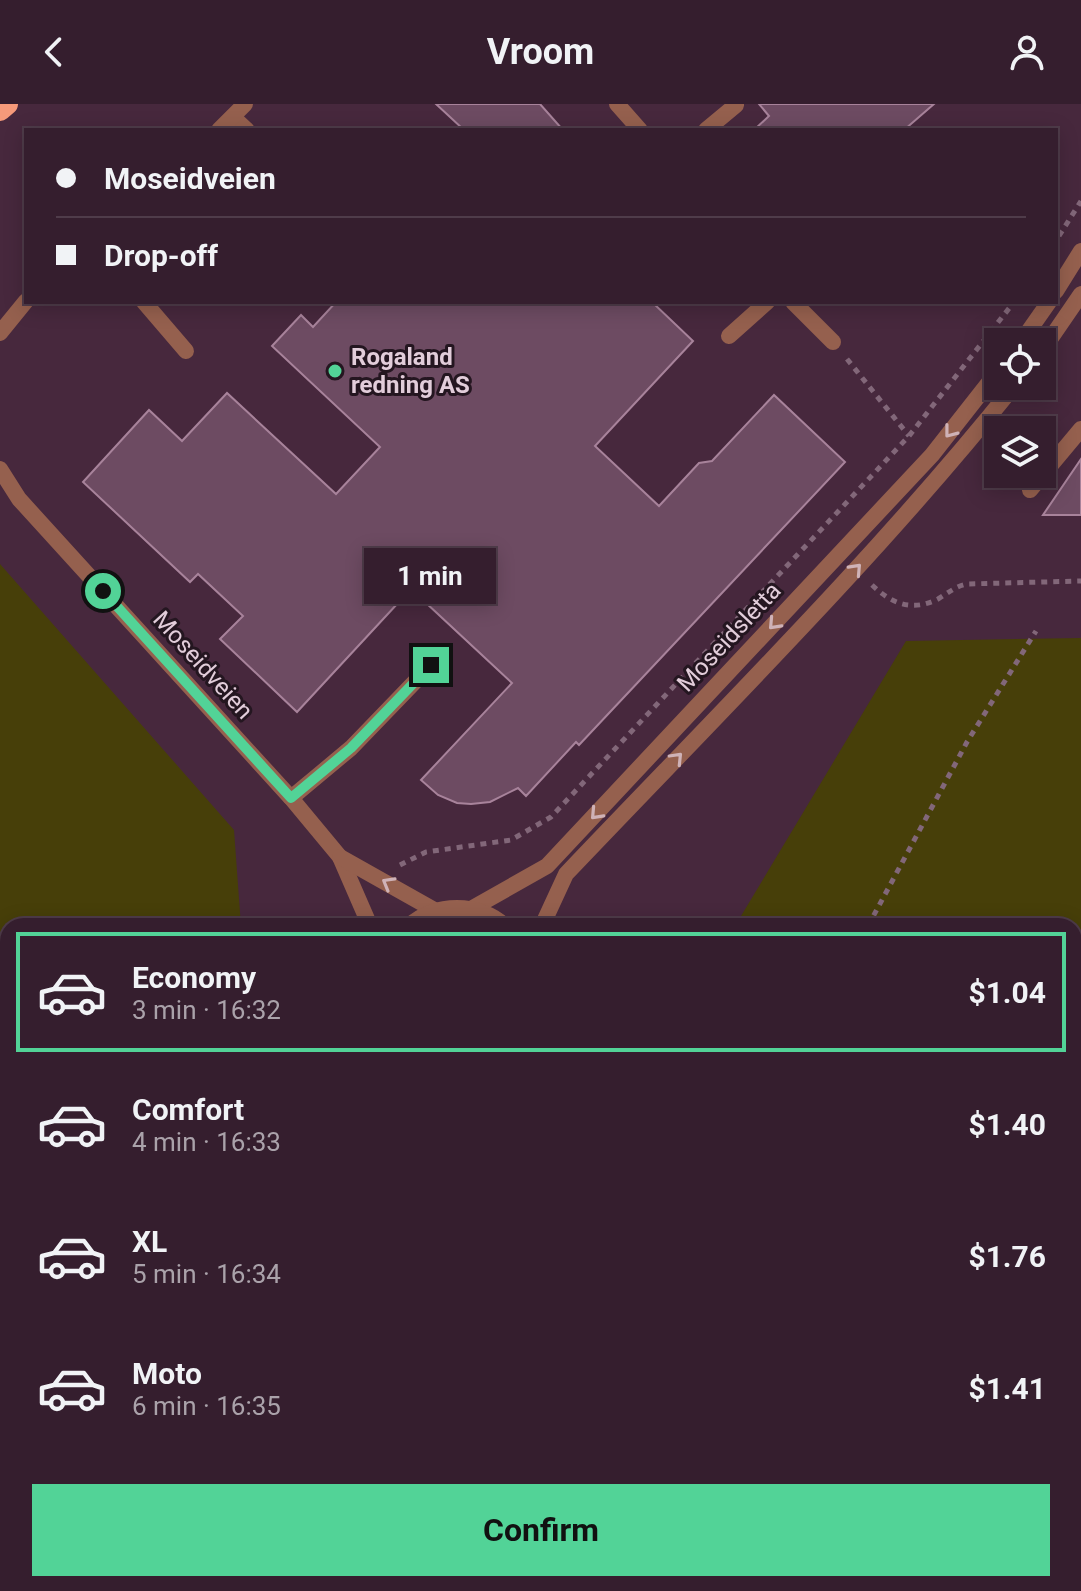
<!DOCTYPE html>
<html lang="en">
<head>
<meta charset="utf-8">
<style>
	:root { --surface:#351e2e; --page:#402b3a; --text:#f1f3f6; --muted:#aaa2aa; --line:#4f3c4a; --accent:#52d397 }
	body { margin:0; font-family:Roboto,sans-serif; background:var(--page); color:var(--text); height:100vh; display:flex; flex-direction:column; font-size:30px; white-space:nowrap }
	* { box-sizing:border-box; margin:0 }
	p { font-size:26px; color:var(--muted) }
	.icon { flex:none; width:44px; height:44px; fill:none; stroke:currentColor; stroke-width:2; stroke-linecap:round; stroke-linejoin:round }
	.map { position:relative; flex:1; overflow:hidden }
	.sheet { position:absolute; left:0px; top:814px; width:1082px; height:674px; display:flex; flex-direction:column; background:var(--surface); border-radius:24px 24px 0 0; box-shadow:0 4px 20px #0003,0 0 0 2px var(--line) }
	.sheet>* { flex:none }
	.guide { position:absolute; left:24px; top:24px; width:1034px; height:176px; border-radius:0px; box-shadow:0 4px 20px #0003,0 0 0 2px var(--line); display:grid; align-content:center; height:176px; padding:0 32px; background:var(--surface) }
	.tools { position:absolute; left:984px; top:224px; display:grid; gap:16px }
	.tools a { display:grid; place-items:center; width:72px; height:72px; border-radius:0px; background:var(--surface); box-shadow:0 4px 20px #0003,0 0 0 2px var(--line); font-size:40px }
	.end { position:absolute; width:36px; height:36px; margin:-18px; border:10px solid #52d397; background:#111; box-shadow:0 0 0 4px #111 }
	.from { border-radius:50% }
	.bubble { position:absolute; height:56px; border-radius:0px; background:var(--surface); box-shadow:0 4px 20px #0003,0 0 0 2px var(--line); font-size:26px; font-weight:700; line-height:56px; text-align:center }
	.guide b { display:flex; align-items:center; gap:28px; height:76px; font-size:30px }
	.guide b+b { border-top:2px solid var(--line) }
	.guide i { width:20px; height:20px; background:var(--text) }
	ul { padding:14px 0 0; list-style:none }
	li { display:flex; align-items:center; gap:24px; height:120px; margin:0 16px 12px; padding:0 16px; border:4px solid transparent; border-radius:0px }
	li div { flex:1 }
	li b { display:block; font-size:30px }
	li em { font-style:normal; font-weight:700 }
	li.selected { border-color:var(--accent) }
	li>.icon { width:72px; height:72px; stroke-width:1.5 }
	.action { display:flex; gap:16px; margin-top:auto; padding:16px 32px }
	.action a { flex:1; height:92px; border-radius:0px; background:var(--accent); color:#111; font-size:32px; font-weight:700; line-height:92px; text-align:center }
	header { display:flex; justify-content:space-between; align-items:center; height:104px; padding:0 32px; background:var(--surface); font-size:36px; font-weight:700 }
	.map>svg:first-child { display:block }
	.green { fill:#473f09 }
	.building { fill:#6d4b62; stroke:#a8839b; stroke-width:2 }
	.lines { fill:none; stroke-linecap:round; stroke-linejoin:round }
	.path { stroke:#826779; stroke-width:5; stroke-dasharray:6 6; stroke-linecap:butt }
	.service { stroke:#95604e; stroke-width:16 }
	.minor { stroke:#95604e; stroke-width:16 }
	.tertiary { stroke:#95604e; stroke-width:16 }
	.trunk { stroke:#f69a7a; stroke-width:22 }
	.oneway { stroke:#cfb2b7 }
	.route { stroke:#52d397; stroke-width:10 }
	.poi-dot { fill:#52d397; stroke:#241620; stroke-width:3 }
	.labels { text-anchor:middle; stroke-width:6; stroke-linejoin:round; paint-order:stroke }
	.poi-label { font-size:24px; font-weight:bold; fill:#e2cdda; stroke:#241620; text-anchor:start }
	.street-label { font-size:24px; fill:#e2cdda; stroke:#241620 }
</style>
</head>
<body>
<header><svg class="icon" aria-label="back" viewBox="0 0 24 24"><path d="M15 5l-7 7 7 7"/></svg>Vroom<svg class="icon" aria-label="person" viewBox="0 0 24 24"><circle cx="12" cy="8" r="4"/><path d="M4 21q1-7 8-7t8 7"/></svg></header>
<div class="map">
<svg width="1081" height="1487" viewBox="0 0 1081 1487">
	<rect width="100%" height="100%" fill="#47283d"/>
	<g class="green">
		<polygon points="0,460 234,726 241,822 8,822 8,1135 0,1136"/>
		<polygon points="1081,534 1081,871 1074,871 1074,822 735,822 906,537"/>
		<polygon points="1074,1061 1081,1061 1081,1487 450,1487 438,1480 1074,1480"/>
	</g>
	<g class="building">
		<polygon points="436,0 540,0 563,26 464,26"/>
		<polygon points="759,0 934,0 904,26 754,26 769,12"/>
		<polygon points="336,198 652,198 693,237 595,342 659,402 699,359 712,357 774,291 845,358 579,641 576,638 526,692 518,684 490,698 471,700 457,699 438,691 421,676 512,579 411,485 297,608 220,535 243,512 198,470 190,478 83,378 149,306 182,337 227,289 336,390 380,343 272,242 301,211 313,223"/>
		<polygon points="1081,355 1081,411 1043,411"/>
	</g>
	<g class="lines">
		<g class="path">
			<polyline points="1059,132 1081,97"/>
			<polyline points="847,255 909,332"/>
			<path d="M872,481C892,500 912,508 938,495C948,489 956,482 967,480L1081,477"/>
			<polyline points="400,761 426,748 511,736 551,713 909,332 1014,198"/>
			<polyline points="868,822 967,638 1036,527"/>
			<polyline points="0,1196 8,1196"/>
			<polyline points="1074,1281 1081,1279"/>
			<polyline points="1074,1353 1081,1355"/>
			<polyline points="0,1454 8,1454"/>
			<polyline points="109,1480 120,1487"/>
			<polyline points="268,1480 278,1487"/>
			<polyline points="716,1480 718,1487"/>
		</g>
		<g class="service">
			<polyline points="233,13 247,26"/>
			<polyline points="706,26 736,1"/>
			<polyline points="144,198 186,247"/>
			<polyline points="1030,386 1081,325"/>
			<polyline points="291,694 351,644 431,561"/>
		</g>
		<g class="minor">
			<polyline points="617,0 640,26"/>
			<polyline points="219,26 245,0"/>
			<polyline points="1056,187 1081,147"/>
			<polyline points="793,198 833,238"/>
			<polyline points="0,229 26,197"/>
			<polyline points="729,232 767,198"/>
			<polyline points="1021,238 1049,198"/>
			<polyline points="1042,247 1081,190"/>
			<polyline points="0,365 19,395 291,694 340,753 370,822"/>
			<polyline points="340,753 436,807"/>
			<polyline points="471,805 547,762 932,351 998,267"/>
			<path d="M409,822C434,798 480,798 505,822"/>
			<path d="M542,822L566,770C718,610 876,454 1014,282"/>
			<polyline points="1074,979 1081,979"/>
			<polyline points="0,1250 8,1248"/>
		</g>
		<g class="tertiary">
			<polyline points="0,1263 8,1269"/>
			<polyline points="0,1396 8,1392"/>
			<polyline points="196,1480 206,1487"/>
		</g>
		<polyline class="trunk" points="0,6 7,0"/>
	</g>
	<defs><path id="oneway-chevron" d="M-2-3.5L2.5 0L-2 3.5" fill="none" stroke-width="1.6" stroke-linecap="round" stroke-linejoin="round" transform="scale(2)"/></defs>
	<g class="oneway">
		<use href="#oneway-chevron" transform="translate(950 328) rotate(128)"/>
		<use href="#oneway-chevron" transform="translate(856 465) rotate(-47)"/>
		<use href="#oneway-chevron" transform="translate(774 520) rotate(133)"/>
		<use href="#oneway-chevron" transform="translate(677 654) rotate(-46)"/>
		<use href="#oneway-chevron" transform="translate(596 710) rotate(133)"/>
		<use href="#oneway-chevron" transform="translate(388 779) rotate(-150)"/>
	</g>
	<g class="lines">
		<polyline class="route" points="103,487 291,694 351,644 431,561"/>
	</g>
	<circle class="poi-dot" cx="335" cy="267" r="8"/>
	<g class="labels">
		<g class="poi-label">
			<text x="351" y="261">Rogaland<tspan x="351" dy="28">redning AS</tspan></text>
		</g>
		<g class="street-label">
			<text transform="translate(729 533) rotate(-47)" y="8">Moseidsletta</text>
			<text transform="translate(203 561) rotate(48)" y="8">Moseidveien</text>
		</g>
	</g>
</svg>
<div class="tools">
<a><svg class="icon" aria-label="locate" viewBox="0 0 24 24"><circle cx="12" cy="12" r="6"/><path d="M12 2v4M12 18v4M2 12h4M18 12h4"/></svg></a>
<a><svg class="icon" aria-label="layers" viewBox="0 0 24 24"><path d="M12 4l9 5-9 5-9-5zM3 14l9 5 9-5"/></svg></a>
</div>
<i class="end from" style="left:103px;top:487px"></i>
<i class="end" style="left:431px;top:561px"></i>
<div class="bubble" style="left:364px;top:444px;width:132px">1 min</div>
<div class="guide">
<b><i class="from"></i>Moseidveien</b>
<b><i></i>Drop-off</b>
</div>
<section class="sheet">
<ul>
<li class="selected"><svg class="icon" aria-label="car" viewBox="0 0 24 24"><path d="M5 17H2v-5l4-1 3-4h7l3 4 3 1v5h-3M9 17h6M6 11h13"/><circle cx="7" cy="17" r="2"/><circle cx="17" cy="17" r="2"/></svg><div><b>Economy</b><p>3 min · 16:32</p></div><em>$1.04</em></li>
<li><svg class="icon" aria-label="car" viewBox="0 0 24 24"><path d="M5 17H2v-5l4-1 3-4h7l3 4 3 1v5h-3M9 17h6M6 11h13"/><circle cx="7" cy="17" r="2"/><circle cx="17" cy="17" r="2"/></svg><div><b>Comfort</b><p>4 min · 16:33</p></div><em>$1.40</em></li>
<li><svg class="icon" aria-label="car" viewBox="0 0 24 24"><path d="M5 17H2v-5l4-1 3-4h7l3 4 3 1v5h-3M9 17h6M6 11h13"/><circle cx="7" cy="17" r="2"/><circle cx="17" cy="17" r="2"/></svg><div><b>XL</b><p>5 min · 16:34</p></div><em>$1.76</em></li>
<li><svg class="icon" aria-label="car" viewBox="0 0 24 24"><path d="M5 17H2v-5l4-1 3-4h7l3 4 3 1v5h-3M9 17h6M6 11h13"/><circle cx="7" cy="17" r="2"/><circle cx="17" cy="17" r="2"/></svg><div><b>Moto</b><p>6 min · 16:35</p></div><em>$1.41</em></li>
</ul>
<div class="action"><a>Confirm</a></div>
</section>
</div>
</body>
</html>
